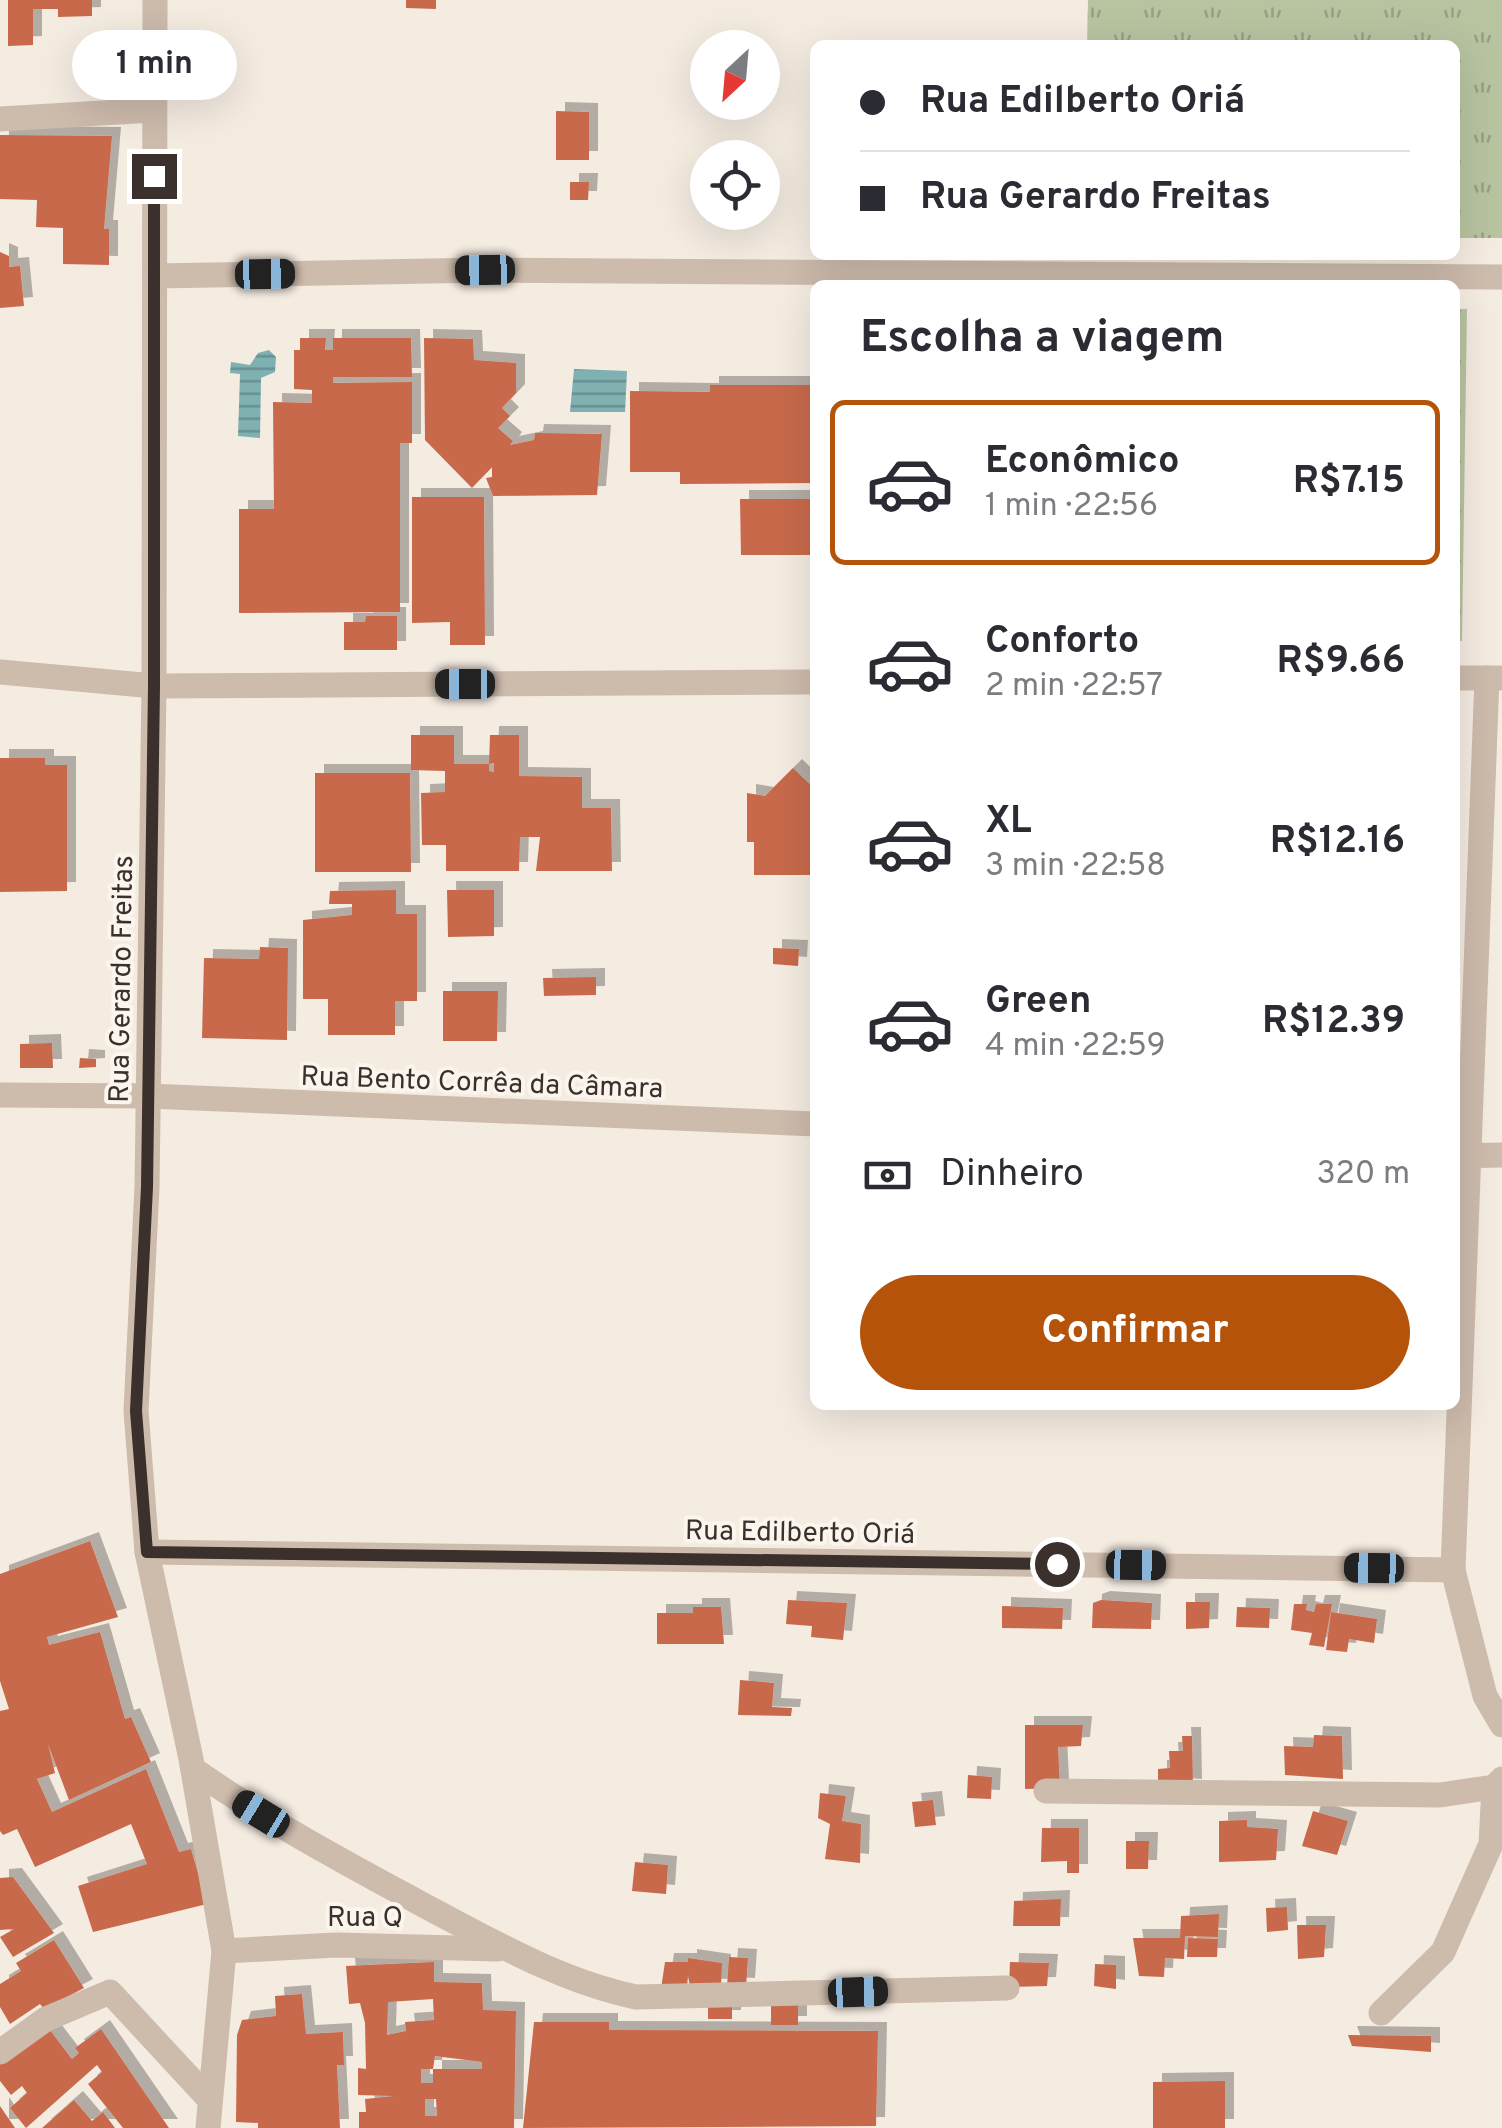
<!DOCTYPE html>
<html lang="pt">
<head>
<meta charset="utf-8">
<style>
	:root { --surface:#fff; --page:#f2f2f3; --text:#2b2b33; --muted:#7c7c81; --line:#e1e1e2; --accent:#b45309 }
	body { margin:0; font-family:Overpass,sans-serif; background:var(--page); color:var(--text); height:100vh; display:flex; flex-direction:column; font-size:38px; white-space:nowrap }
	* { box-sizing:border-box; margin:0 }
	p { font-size:32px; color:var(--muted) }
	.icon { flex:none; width:55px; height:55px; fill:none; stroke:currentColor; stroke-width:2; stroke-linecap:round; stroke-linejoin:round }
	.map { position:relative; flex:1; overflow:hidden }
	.side { position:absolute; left:810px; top:280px; width:650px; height:1130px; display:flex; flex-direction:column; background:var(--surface); border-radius:15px; box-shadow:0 10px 40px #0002 }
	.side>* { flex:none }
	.banner { position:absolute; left:810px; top:40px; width:650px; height:220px; border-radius:15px; box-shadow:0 10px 40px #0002; display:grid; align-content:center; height:220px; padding:0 50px; background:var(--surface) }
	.needle { width:65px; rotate:206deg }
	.tools { position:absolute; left:690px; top:30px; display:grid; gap:20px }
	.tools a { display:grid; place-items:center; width:90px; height:90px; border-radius:50%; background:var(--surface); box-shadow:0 10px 40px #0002; font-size:50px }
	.end { position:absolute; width:45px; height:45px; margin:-22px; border:12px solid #3b302b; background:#fff; box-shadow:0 0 0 5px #fff }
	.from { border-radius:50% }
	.bubble { position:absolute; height:70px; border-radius:35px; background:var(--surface); box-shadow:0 10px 40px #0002; font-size:32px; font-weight:700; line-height:70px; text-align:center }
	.car { position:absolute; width:30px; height:60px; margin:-30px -15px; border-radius:12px; box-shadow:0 0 8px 2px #0007; background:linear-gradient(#222 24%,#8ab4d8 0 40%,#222 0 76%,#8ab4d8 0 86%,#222 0) }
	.banner b { display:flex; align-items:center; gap:35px; height:95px; font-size:38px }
	.banner b+b { border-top:2px solid var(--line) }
	.banner i { width:25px; height:25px; background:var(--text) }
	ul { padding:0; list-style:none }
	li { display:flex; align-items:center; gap:30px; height:165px; margin:0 20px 15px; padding:0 30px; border:5px solid transparent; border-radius:15px }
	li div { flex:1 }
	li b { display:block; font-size:38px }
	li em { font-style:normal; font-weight:700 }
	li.on { border-color:var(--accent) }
	li>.icon { width:90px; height:90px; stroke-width:1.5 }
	h2 { padding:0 50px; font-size:45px; line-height:120px }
	.pay { display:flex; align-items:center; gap:25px; height:110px; padding:0 50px; font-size:38px }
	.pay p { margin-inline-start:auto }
	.primary-button { display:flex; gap:20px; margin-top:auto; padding:20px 50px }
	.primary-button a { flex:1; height:115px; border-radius:60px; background:var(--accent); color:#fff; font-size:40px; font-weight:700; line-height:115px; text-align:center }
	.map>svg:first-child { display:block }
	.grass { fill:url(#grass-tufts) }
	.water { fill:url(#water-rules) }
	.building { fill:#c8694b; fill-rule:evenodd; filter:url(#shadow) }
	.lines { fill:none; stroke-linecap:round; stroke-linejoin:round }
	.service { stroke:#cdbbac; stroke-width:25 }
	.minor { stroke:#cdbbac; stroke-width:25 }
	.route { stroke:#3b302b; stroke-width:12 }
	.labels { text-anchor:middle; stroke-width:8; stroke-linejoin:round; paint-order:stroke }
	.street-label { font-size:28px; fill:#3b302b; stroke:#fbf5ee }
</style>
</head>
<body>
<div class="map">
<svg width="1502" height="2128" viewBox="0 0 1502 2128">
	<defs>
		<pattern id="grass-tufts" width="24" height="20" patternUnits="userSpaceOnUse" patternTransform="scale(2.5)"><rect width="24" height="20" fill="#b8c4a0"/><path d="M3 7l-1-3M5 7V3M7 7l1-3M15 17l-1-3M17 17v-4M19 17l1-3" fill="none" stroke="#97a083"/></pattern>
		<pattern id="water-rules" width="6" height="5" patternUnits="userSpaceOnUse" patternTransform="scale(2.5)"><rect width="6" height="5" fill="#7fb0b2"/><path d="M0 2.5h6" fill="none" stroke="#699091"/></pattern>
		<filter id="shadow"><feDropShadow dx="9" dy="-9" stdDeviation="0" flood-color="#0004"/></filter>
	</defs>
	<rect width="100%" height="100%" fill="#f4ebe1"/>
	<g class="grass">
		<polygon points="1088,0 1502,0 1502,238 1455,238 1455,45 1087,45"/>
		<polygon points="1455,309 1467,309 1462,641 1455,641"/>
	</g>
	<g class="water">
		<polygon points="269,350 276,357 275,372 261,378 260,438 238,436 240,374 230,373 231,362 250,365 258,353"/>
		<polygon points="574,369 627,371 625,412 570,412"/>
	</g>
	<g class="building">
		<polygon points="8,0 92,0 92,16 58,17 58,9 33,9 33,45 8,46"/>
		<polygon points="406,0 436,0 436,9 406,8"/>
		<polygon points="556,111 589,112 589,160 556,160"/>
		<polygon points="0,135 112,136 104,229 109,229 109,265 63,264 63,228 36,227 37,200 0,199"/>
		<polygon points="570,182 589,182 588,200 570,200"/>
		<polygon points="0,252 9,256 9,267 20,266 24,306 0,308"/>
		<polygon points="300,338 326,338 325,350 333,350 333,338 411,338 412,377 333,377 333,383 412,382 412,443 400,443 400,612 239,613 239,509 274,509 273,402 312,403 312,390 294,389 294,350 300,350"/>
		<polygon points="424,338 473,339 474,360 516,363 516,393 502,408 510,416 498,428 513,441 510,445 534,440 535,433 602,434 597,495 493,496 486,478 492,477 492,467 472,488 425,440"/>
		<polygon points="710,385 815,385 815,483 680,484 680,472 630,472 630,391 710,392"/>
		<polygon points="412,497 484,497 485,645 450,645 450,622 412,623"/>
		<polygon points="740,499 815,499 815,555 741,555"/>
		<polygon points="366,616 397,616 397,650 344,650 344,622 365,622"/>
		<polygon points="411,735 454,735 454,764 489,764 489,771 494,772 494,763 489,764 490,735 519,735 519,776 582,777 582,808 611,808 612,871 536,871 540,837 520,837 519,871 446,871 446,845 422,845 421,793 445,792 445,771 411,770"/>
		<polygon points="0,758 45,758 45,765 67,765 67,891 0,892"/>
		<polygon points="793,768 815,789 815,875 754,875 754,842 747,842 747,793 765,796"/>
		<polygon points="315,773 410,773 411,872 315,872"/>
		<polygon points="396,890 396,914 417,914 417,1001 395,1001 395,1035 328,1035 328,999 303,999 303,920 352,915 352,904 329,904 330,891"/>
		<polygon points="447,890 494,890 494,936 448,937"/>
		<polygon points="260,947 288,948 287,1040 202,1038 204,958 259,959"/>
		<polygon points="773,948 799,949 798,966 773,964"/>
		<polygon points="596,977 596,995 544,996 543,978"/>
		<polygon points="443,991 498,991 497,1041 443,1041"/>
		<polygon points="52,1043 53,1068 20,1068 20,1044"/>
		<polygon points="80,1058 96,1059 96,1067 79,1068"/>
		<polygon points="90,1541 118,1617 47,1637 49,1645 100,1632 125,1719 131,1717 151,1762 69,1800 48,1744 55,1773 37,1779 52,1812 146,1769 179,1852 191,1849 207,1904 93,1932 78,1886 147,1864 131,1824 35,1867 17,1829 3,1835 0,1831 0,1711 9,1709 0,1681 0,1574"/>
		<polygon points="788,1600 847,1603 843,1640 811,1637 812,1626 786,1624"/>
		<polygon points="1101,1600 1152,1603 1151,1629 1092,1628 1093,1603"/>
		<polygon points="1186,1602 1210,1602 1209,1628 1186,1629"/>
		<polygon points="1294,1604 1307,1604 1306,1610 1314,1612 1316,1604 1332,1604 1324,1647 1309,1645 1312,1633 1291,1630"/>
		<polygon points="1002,1606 1063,1608 1062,1629 1002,1628"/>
		<polygon points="693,1607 721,1607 724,1644 657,1644 657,1613 693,1613"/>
		<polygon points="1237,1607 1270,1608 1269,1628 1236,1627"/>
		<polygon points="1331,1612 1377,1619 1374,1643 1349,1639 1347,1652 1326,1650"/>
		<polygon points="740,1680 774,1683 772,1707 792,1708 791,1716 738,1715"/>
		<polygon points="1025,1725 1083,1725 1081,1746 1058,1747 1060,1788 1025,1789"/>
		<polygon points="1314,1735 1342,1736 1343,1779 1285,1775 1284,1746 1313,1747"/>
		<polygon points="1182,1736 1192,1736 1193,1788 1158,1786 1158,1769 1170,1768 1169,1751 1183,1751"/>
		<polygon points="968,1775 992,1777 991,1799 967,1798"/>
		<polygon points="820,1793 846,1796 842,1821 861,1824 860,1863 825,1859 830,1824 818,1818"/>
		<polygon points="933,1800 936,1825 915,1827 912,1802"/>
		<polygon points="1313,1811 1348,1821 1337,1855 1302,1846"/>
		<polygon points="1247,1820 1247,1827 1278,1829 1276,1860 1219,1862 1219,1821"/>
		<polygon points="1042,1828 1079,1828 1079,1873 1067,1873 1067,1861 1041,1862"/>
		<polygon points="1126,1841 1149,1841 1148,1869 1126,1869"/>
		<polygon points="635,1862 668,1865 666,1894 632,1891"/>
		<polygon points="13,1877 54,1933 13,1957 0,1937 14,1929 0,1930 0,1878"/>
		<polygon points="1061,1899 1060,1926 1013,1926 1014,1901"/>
		<polygon points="1287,1907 1288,1930 1267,1932 1266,1908"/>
		<polygon points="1219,1914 1218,1937 1185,1936 1184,1959 1165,1958 1164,1977 1139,1976 1133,1938 1180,1938 1181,1916"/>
		<polygon points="1297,1925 1326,1925 1324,1957 1298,1959"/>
		<polygon points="1188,1938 1218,1939 1217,1957 1187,1957"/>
		<polygon points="54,1940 84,1988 44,2009 40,2004 10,2024 0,2007 0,1984 21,1971 16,1963"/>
		<polygon points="729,1957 748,1958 746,1987 727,1986"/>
		<polygon points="688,1958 722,1963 721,1988 690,1987 688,1975 687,1988 661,1989 665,1962 688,1962"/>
		<path d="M434,1962V1982L482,1983L483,2010L516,2011L514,2128H359V2112H366L365,2099L394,2096L358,2095V2068L366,2069L365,2023L360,2003L349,2004L346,1966ZM433,1999L434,2020L405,2022L406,2031L387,2035L388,2002ZM435,2056L482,2062V2069H433V2083H421V2069H433ZM425,2099H436L437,2116H425Z"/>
		<polygon points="1010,1962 1049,1963 1047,1986 1009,1987"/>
		<polygon points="1095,1964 1116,1965 1116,1989 1094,1986"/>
		<polygon points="302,1994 306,2034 343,2032 344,2065 337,2065 340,2128 258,2128 258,2123 236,2122 237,2035 242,2020 276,2016 275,1996"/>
		<polygon points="798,2001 798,2025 771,2025 771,2002"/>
		<rect x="708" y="2002" width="24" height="17"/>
		<polygon points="534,2022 609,2022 609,2030 878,2031 876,2126 523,2128"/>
		<polygon points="46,2025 72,2059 79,2053 75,2048 101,2029 169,2128 123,2128 88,2084 102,2072 97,2065 26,2128 10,2108 27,2093 22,2086 11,2095 0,2081 0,2061"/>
		<polygon points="1348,2035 1431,2036 1431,2052 1352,2046"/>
		<polygon points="1225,2081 1225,2128 1153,2128 1153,2082"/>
		<polygon points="74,2100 92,2121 103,2112 115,2128 42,2128"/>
		<polygon points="0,2106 15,2128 0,2128"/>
	</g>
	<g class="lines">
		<g class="service">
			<polyline points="1381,2013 1443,1952 1491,1844 1494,1787"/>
			<polyline points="0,2052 46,2019 110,1992 210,2100"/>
		</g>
		<g class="minor">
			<polyline points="155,0 154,686 147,1187 136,1411 147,1552 191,1759 224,1951 208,2128"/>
			<polyline points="0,119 153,110"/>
			<polyline points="155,276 485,270 1502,277"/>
			<polyline points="0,672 154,686 815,682"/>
			<polyline points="1455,678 1500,678"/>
			<polyline points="1487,678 1453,1570 1485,1696 1502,1725"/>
			<polyline points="0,1095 148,1096 815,1124"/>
			<polyline points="1455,1156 1502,1155"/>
			<polyline points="147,1552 1453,1570"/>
			<path d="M193,1769C267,1821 346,1863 425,1906C494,1942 560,1981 636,1997L1007,1988"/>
			<polyline points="1046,1791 1440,1795 1494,1787 1502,1779"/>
			<polyline points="224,1951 336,1945 498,1949"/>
		</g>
	</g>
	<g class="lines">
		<polyline class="route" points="154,176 154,686 147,1187 136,1411 147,1552 1057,1564"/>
	</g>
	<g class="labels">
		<g class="street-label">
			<text transform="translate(120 979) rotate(-89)" y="10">Rua Gerardo Freitas</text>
			<text transform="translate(482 1081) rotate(2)" y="10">Rua Bento Corrêa da Câmara</text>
			<text transform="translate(800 1531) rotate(1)" y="10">Rua Edilberto Oriá</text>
			<text x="365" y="1926">Rua Q</text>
		</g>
	</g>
</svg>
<div class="tools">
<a><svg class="needle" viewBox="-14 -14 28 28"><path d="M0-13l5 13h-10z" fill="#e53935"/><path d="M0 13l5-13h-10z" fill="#7c7c81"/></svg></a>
<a><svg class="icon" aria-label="locate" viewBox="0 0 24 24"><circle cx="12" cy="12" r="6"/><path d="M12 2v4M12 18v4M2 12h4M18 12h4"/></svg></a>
</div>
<i class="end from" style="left:1057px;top:1564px"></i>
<i class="end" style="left:154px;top:176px"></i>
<div class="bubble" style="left:72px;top:30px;width:165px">1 min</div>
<i class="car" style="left:485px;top:270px;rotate:269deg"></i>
<i class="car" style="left:265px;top:274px;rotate:89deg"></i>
<i class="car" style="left:465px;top:684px;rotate:270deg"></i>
<i class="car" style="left:1136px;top:1565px;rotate:91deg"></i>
<i class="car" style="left:1374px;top:1568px;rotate:271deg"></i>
<i class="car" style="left:261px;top:1814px;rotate:301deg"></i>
<i class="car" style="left:858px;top:1992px;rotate:88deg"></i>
<div class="banner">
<b><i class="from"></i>Rua Edilberto Oriá</b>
<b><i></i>Rua Gerardo Freitas</b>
</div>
<section class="side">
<h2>Escolha a viagem</h2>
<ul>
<li class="on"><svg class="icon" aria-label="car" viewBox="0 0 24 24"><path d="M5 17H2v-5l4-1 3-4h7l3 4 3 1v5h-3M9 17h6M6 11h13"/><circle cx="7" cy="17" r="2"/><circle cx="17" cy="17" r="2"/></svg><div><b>Econômico</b><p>1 min · 22:56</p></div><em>R$7.15</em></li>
<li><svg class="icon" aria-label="car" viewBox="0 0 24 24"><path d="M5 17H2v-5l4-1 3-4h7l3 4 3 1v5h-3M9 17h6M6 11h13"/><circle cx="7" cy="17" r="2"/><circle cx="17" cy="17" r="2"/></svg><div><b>Conforto</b><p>2 min · 22:57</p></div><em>R$9.66</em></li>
<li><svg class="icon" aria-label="car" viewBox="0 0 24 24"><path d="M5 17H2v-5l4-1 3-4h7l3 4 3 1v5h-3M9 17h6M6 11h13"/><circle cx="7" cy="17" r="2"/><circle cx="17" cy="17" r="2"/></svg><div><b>XL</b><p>3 min · 22:58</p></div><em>R$12.16</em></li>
<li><svg class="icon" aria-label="car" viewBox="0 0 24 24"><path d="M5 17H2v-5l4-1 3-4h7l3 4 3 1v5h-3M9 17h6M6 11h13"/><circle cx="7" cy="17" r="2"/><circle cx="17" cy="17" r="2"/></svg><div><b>Green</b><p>4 min · 22:59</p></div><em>R$12.39</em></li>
</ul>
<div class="pay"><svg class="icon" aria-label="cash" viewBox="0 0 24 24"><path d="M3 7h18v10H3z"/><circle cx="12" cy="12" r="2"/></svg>Dinheiro<p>320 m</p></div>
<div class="primary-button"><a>Confirmar</a></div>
</section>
</div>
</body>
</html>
